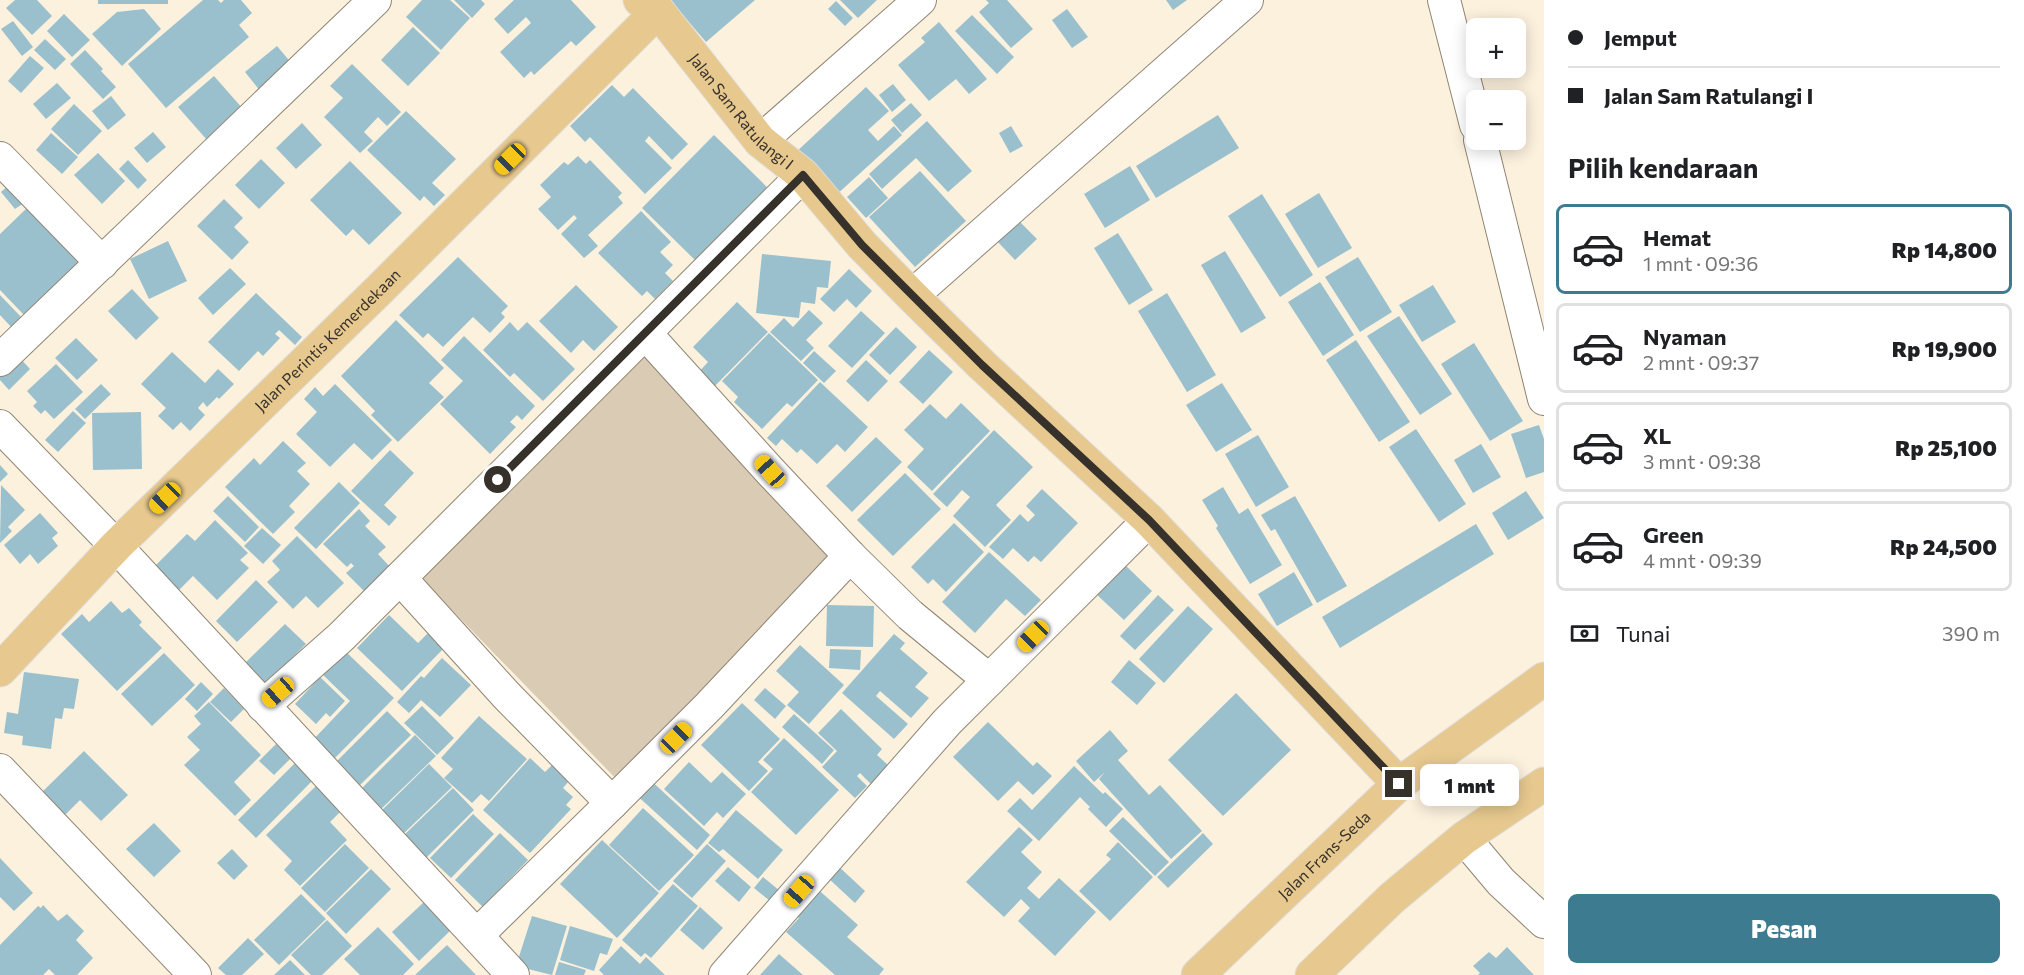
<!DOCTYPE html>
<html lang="id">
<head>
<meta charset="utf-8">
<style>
	:root { --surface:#fff; --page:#f6f6f6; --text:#202124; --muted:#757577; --line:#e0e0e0; --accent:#3d7b90 }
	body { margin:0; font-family:Commissioner,sans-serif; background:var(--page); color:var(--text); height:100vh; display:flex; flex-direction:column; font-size:22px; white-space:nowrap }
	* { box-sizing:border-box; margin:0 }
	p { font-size:20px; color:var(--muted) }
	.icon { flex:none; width:33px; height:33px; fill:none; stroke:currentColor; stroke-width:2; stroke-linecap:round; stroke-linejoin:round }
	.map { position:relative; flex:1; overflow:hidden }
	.drawer { display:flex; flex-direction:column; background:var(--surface); width:480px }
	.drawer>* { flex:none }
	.banner { display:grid; align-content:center; height:132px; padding:0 24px; background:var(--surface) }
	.tools { position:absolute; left:1466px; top:18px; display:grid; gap:12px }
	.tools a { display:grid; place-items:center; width:60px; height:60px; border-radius:9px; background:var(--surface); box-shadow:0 3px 15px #0003; font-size:30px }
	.end { position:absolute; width:27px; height:27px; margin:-14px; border:8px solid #36312a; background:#fff; box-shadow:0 0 0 3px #fff }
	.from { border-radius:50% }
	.bubble { position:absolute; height:42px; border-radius:9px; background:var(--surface); box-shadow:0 3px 15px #0003; font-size:20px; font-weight:800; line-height:42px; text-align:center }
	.car { position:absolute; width:18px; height:36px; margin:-18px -9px; border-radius:8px; box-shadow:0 0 4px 2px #0007; background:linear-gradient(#f5c518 24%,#345 0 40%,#f5c518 0 76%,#345 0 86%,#f5c518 0) }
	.banner b { display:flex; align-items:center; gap:21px; height:57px; font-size:22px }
	.banner b+b { border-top:2px solid var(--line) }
	.banner i { width:15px; height:15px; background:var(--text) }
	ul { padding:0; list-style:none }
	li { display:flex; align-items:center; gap:18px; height:90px; margin:0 12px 9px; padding:0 12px; border:3px solid var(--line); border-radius:9px }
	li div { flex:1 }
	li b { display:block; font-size:22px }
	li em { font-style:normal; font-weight:800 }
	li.current { border-color:var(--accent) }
	li>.icon { width:54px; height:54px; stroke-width:1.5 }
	h2 { padding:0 24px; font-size:27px; line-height:72px }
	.pay { display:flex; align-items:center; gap:15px; height:66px; padding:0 24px; font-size:22px }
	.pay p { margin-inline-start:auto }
	.primary-button { display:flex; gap:12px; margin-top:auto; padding:12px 24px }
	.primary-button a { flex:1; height:69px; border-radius:9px; background:var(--accent); color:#fff; font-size:24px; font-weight:800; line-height:69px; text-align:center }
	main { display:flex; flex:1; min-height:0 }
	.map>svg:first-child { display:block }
	.green { fill:#daccb4 }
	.building { fill:#9ac0ce }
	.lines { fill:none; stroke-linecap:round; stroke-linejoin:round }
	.minor-casing { stroke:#8f8574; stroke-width:34 }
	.major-casing { stroke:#dfdedd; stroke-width:35 }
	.minor { stroke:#fff; stroke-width:32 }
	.major { stroke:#e7c98f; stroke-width:33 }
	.route { stroke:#36312a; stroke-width:8 }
	.labels { text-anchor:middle; stroke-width:4.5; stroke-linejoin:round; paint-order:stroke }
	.street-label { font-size:16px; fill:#36312a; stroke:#fff }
</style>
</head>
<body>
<main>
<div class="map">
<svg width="1544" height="975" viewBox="0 0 1544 975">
	<rect width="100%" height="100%" fill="#fcf1dd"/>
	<polygon class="green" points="652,344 854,547 626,789 419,576"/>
	<g class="building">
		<polygon points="15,0 37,0 52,16 32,35 6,8"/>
		<rect x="98" y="0" width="70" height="4"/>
		<polygon points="203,0 218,0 221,3 224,0 241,0 252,13 239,25 249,37 166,108 128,64"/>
		<polygon points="422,0 450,0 470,18 441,50 406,17"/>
		<polygon points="454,0 481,0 485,4 472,18"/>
		<polygon points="514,0 571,0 596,27 576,46 571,41 534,75 531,71 524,78 500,52 531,23 526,17 508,34 494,19"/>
		<polygon points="670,0 755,0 706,42"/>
		<polygon points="840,0 877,0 858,18"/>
		<polygon points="986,0 1007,0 1033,29 1011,48 979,12 989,3"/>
		<polygon points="1166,0 1187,0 1173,10"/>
		<polygon points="836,1 853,18 845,26 828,9"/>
		<polygon points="144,9 161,29 122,66 92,34 117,12"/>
		<polygon points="1067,9 1088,37 1072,48 1052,20"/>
		<polygon points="64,14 90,40 72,57 47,31"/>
		<polygon points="972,15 1014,57 997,74 955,31"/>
		<polygon points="13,21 33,47 22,56 1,29"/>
		<polygon points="939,22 987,79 969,94 956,79 929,101 898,65 925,42 921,38"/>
		<polygon points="413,27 440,53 408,86 381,60"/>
		<polygon points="45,39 66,59 55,70 34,50"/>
		<polygon points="277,46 293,65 261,92 245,72"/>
		<polygon points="85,50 103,69 101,71 116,87 103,99 70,64"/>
		<polygon points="30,56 44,68 21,93 8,81"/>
		<polygon points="352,64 401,112 387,126 378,117 364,132 373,141 360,153 324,117 343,98 330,86"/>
		<polygon points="214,76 243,109 207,140 178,107"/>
		<polygon points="57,83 71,98 46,119 33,104"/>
		<polygon points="893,84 906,100 892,112 879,95"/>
		<polygon points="612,85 624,97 633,88 688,144 672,160 649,136 645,141 672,168 645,194 590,137 585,142 570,126"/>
		<polygon points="866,87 889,111 868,130 878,141 894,126 902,135 834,197 794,154"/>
		<polygon points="111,96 126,115 108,130 92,111"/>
		<polygon points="911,103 922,115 902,133 891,120"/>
		<polygon points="74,104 102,131 78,155 51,129"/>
		<polygon points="406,111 456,159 432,183 445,195 434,206 424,196 420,201 367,150"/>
		<polygon points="1218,115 1239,148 1156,198 1136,166"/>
		<polygon points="927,121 972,171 948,192 916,158 882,189 869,174"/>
		<polygon points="302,123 322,145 296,169 276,148"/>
		<polygon points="1011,126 1023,146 1010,153 999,133"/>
		<polygon points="153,132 166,147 147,163 134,148"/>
		<polygon points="51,133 78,157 62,174 36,150"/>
		<polygon points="714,135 771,191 699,264 642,208"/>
		<polygon points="98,153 125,181 102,204 74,175"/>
		<polygon points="578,156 586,164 590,160 622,193 618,197 623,203 588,235 598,246 584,258 561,234 577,218 574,215 558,230 538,209 551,197 540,185 564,162 568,165"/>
		<polygon points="261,159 285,183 259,209 235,185"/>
		<polygon points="128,160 147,180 138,189 119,169"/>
		<polygon points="350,161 402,213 369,245 353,229 346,236 310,200"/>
		<polygon points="1130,166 1150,200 1105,228 1084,194"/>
		<polygon points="920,171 966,221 915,267 869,217"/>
		<polygon points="869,177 888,198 866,218 847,197"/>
		<polygon points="9,185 24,203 15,209 1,192"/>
		<polygon points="1319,193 1352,248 1318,268 1285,214"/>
		<polygon points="1262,194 1313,275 1280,297 1228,216"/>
		<polygon points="224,199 243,218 234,227 249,242 232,260 197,226"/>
		<polygon points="28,207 81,261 25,316 0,290 0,234"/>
		<polygon points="641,211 671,242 660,252 673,265 665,273 673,281 655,299 647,291 642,296 598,253"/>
		<polygon points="1018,220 1037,239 1015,260 996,240"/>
		<polygon points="1118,233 1153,290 1129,305 1094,248"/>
		<polygon points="168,241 187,281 149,299 130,259"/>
		<polygon points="1225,251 1266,318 1241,333 1201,265"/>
		<polygon points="762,254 831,261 828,288 817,287 815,304 801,302 799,318 756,313"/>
		<polygon points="458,257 508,306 501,313 505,317 490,333 473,317 443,347 428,333 423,338 399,315"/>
		<polygon points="1358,257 1392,312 1360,332 1325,277"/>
		<polygon points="230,268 246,284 213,315 198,298"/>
		<polygon points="849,269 872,291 856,308 847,299 834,312 820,299"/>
		<polygon points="1320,282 1354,335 1323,356 1288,302"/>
		<polygon points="576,285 618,327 594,351 583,340 571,353 539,321"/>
		<polygon points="1433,285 1456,322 1422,342 1399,305"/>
		<polygon points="132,289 159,318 136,340 108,311"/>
		<polygon points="256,293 302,337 295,345 279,330 275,334 280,338 263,356 258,351 239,371 208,342"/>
		<polygon points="1167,293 1216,375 1187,392 1138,311"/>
		<polygon points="0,295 23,319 13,329 0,315"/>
		<polygon points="737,302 768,332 711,390 696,375 708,362 693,347"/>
		<polygon points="809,310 823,323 806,340 814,348 801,361 770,332 784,318 793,327"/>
		<polygon points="861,311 885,333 852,368 828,346"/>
		<polygon points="1399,316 1452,394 1420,415 1367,336"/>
		<polygon points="396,320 444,368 429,383 444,397 398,442 371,415 375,411 341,376"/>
		<polygon points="510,322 518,331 527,322 575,369 543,401 514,373 510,377 483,350"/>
		<polygon points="896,327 917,347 890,375 869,355"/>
		<polygon points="769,333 818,380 792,407 787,403 762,429 734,402 738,397 722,381"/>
		<polygon points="464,336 535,406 522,420 517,415 510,422 516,427 490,454 440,404 463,381 441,360"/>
		<polygon points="76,338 98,360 77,380 55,358"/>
		<polygon points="1356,340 1410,422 1379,442 1326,360"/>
		<polygon points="1474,343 1523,421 1490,441 1441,364"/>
		<polygon points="929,350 953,372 923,404 899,382"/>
		<polygon points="814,351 836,371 824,383 803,363"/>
		<polygon points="172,352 205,383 218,369 234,384 219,399 217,397 207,407 203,402 198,408 205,415 190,431 181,422 173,430 158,416 166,408 141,384"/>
		<polygon points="18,356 30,369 9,390 0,380 0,373"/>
		<polygon points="866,360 888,381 868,402 846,381"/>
		<polygon points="56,364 83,392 54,419 45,410 41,414 33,406 37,402 27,391"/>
		<polygon points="820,382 868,427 845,452 837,444 817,464 801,449 797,453 782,439 776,446 767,438"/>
		<polygon points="1222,383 1252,430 1216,452 1186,405"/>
		<polygon points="101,384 111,394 85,419 75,409"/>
		<polygon points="335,384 392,440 372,460 354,443 330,467 296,434 317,412 304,399 315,387 323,396"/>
		<polygon points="961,403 990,431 932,491 907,467 924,449 904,430 930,404 946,419"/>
		<polygon points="73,411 86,423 58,452 45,440"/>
		<polygon points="141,412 142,469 93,470 92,413"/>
		<polygon points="1539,425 1544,439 1544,472 1526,478 1511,434"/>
		<polygon points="1416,429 1466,504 1439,522 1389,447"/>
		<polygon points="994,430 1033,467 996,505 1011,520 985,547 953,516 970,497 962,490 947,507 933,494"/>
		<polygon points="1258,435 1289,487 1256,507 1225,454"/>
		<polygon points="876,437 902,462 852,512 826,486"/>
		<polygon points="283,441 306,463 297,471 310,484 289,506 295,512 273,534 225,487 254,458 260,465"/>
		<polygon points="1481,444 1501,477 1473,493 1454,460"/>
		<polygon points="390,450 414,473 384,505 397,517 389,526 351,491"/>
		<polygon points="0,465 8,474 0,482"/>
		<polygon points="905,473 941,509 893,556 857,520"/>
		<polygon points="339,482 360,503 316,549 294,528"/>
		<polygon points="1,485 25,510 8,527 12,531 0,543"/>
		<polygon points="1223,487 1239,514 1248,508 1282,565 1250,584 1216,528 1218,526 1202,500"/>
		<polygon points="1042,489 1078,523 1041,562 1034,556 1028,562 1013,548 1003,559 989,547 1020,514 1028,522 1035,515 1026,506"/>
		<polygon points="1526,491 1544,518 1508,540 1492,513"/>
		<polygon points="228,496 259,527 245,542 213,511"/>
		<polygon points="1295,496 1347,586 1317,603 1275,529 1271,531 1261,515"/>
		<polygon points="359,509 370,521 365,526 386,547 378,554 391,568 366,593 346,573 354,566 351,563 347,567 323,544"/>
		<polygon points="40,513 58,533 52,538 58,546 38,564 30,554 20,564 4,545"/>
		<polygon points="215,520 248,553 240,560 249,568 217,600 193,576 177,592 153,568 187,534 195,541"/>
		<polygon points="954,523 984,552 946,592 933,579 928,584 911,567"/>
		<polygon points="1476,524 1494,554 1340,648 1322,617"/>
		<polygon points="262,528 281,545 263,564 244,546"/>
		<polygon points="297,536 344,583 318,608 306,596 293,609 267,582 280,570 272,561"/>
		<polygon points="989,552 1041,600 1025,616 1006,599 975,633 942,602"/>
		<polygon points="1123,563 1152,591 1124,620 1095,593"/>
		<polygon points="1294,572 1313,605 1277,626 1258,594"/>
		<polygon points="256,580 278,602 237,642 216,621"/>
		<polygon points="1158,595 1174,610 1135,650 1120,636"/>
		<polygon points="111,601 122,613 129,608 142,622 139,625 162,648 117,691 61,634 82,614 89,622"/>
		<polygon points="827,605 874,606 873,647 826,646"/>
		<polygon points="1188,606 1213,629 1164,683 1139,659"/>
		<polygon points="389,615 418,643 429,632 445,647 402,691 357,648"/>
		<polygon points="285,624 306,644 265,685 244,664"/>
		<polygon points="894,634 905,643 900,649 928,673 915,687 929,698 911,718 880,691 876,696 908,724 894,739 842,693"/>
		<polygon points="800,645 844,685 809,724 787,705 799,692 776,671"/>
		<polygon points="343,649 394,698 331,762 311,742 350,701 321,673"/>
		<polygon points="830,649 861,650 860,670 829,668"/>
		<polygon points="164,653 195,685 152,726 121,694"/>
		<polygon points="442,658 471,685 440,717 421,700 409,713 397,702 421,676 424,678"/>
		<polygon points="1129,660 1156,683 1137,705 1111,682"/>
		<polygon points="24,672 79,679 74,709 64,708 62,719 55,718 51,749 22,745 23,736 4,733 7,712 18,714"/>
		<polygon points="320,677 345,701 330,717 326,713 316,724 295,704"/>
		<polygon points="201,682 213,694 197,711 185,699"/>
		<polygon points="224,688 244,709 231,722 210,702"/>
		<polygon points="765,688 786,706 775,719 754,700"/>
		<polygon points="1236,693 1291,750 1223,816 1168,760"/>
		<polygon points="209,702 261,755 234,782 251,800 235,816 184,765 200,750 187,737 201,724 194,716"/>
		<polygon points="742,703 780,739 758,762 768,771 749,791 701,745"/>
		<polygon points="422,706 454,738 437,755 404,723"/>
		<polygon points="841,709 882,749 877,755 889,766 871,784 860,773 857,776 867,786 855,798 822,767 837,751 818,733"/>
		<polygon points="387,711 411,735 357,788 334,764"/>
		<polygon points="794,714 834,750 822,764 782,727"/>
		<polygon points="479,716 527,759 489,801 481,794 472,803 444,778 453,769 441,758"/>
		<polygon points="988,722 1033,766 1037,762 1052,776 1033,795 1018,781 998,801 953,757"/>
		<polygon points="1110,730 1128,751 1118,760 1149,795 1160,785 1202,831 1171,859 1099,779 1105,772 1094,782 1076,761"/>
		<polygon points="415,735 436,756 378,812 358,792"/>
		<polygon points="784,738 839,790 796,835 751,792 773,769 763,760"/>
		<polygon points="276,744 291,758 274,775 259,761"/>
		<polygon points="84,751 128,795 101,821 80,800 63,817 40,794"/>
		<polygon points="530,758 545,772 552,765 569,781 563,788 573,797 566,805 571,809 530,853 483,810"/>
		<polygon points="689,762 711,783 722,772 746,794 723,818 717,812 704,826 664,789"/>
		<polygon points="295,763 313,780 256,838 238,820"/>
		<polygon points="429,764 452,787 401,836 379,813"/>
		<polygon points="1074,766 1103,794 1105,792 1123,809 1106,827 1088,809 1090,807 1080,797 1039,841 1007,811 1020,798 1032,810"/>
		<polygon points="647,777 710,835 697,850 633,792"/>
		<polygon points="316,786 341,811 330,822 347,840 300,886 284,870 292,861 266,835"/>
		<polygon points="453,788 474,810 424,860 402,837"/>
		<polygon points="643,808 694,855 659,891 609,845"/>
		<polygon points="736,810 783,850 758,879 723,849 719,852 708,843"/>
		<polygon points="473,814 494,834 451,878 430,858"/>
		<polygon points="1123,817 1169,862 1155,876 1109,831"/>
		<polygon points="154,823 181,851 154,877 126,849"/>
		<polygon points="1019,827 1033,840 1021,852 1042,872 1027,888 1039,899 1059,878 1096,912 1055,956 1018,921 1030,908 1021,899 1004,917 966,882"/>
		<polygon points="500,833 528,860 483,907 455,880"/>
		<polygon points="1203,833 1213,844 1168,888 1157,877"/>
		<polygon points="602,840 659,893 617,938 560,884"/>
		<polygon points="1118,842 1153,877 1110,921 1079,891 1111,859 1106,855"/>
		<polygon points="345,844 369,868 325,912 301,888"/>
		<polygon points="707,844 726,861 692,898 673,881"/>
		<polygon points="232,849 248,866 234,880 217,863"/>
		<polygon points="0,858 33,893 14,911 0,897"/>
		<polygon points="837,865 865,891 855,903 827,877"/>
		<polygon points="728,867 751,887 739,902 715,881"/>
		<polygon points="371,869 391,889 346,934 326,913"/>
		<polygon points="763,877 780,891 770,901 754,888"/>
		<polygon points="673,884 698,906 651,958 645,953 641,957 622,940"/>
		<polygon points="813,885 858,925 847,937 884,969 879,975 835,975 786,932 799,918 790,911"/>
		<polygon points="301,894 326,919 279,965 254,940"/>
		<polygon points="424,902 451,930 419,961 392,932"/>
		<polygon points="43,905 58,921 67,914 84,931 76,940 93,958 77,975 55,975 49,969 43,975 0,975 0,945 38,906 41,908"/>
		<polygon points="700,907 723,928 703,950 680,930"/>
		<polygon points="532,916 567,926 552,975 516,966"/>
		<polygon points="327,920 352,946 322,975 311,975 291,955"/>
		<polygon points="570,926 613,939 607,955 600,953 594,971 560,960"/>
		<polygon points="378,927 414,964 403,975 360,975 344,959"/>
		<polygon points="248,938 264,954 242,975 226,975 218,968"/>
		<polygon points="447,945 476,975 415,975"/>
		<polygon points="621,946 640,964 646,957 665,975 604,975 599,970"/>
		<polygon points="1507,947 1534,975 1478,975 1480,973 1473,966 1489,952 1496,958"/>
		<polygon points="779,954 803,975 760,975"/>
		<polygon points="290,960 305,975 274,975"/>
		<polygon points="559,962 586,970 584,975 555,975"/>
	</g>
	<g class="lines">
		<defs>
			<g id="minor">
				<polyline points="1444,0 1476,125"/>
				<polyline points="1480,140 1544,399"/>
				<polyline points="760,141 920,0"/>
				<polyline points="0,158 102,263"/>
				<polyline points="912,296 1247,0"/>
				<polyline points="645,333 770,471 850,556 910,615 989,680"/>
				<polyline points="0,360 375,0"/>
				<polyline points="0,426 116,546 513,975"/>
				<polyline points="400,578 507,696 612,803"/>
				<polyline points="263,706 341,637 803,175"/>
				<polyline points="0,770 195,975"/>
				<polyline points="1464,838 1501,882 1544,922"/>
				<polyline points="477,935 612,803 709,706 850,556"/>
				<polyline points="725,975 947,722 1149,520"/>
			</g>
			<g id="major">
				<path id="s1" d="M640,0L658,11L760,141L803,175L862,245L912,296L982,365L1149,520L1399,784"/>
				<path id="s2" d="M0,670L116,546L378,291L658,11"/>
				<path id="s3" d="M1198,975L1399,784L1544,679"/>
				<polyline points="1312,975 1392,898 1464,838 1544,784"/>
			</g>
		</defs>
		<use href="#minor" class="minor-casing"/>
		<use href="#major" class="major-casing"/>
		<use href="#minor" class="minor"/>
		<use href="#major" class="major"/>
	</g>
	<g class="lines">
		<polyline class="route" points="498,480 803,175 862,245 982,365 1149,520 1399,784"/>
	</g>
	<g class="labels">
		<g class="street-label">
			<text dy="6" stroke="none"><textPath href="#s1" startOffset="152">Jalan Sam Ratulangi I</textPath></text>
			<text dy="6" stroke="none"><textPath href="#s2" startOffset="465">Jalan Perintis Kemerdekaan</textPath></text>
			<text dy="6" stroke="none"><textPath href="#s3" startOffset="174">Jalan Frans-Seda</textPath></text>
		</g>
	</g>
</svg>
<div class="tools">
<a>+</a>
<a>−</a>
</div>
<i class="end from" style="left:498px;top:480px"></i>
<i class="end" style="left:1399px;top:784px"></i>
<div class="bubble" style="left:1420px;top:764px;width:99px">1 mnt</div>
<i class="car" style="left:510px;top:159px;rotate:225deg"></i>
<i class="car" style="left:770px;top:471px;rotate:318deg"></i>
<i class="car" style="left:165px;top:498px;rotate:226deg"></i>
<i class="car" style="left:1033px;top:636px;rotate:225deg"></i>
<i class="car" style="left:278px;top:692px;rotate:229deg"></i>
<i class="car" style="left:676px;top:738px;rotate:45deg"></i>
<i class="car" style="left:799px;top:891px;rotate:221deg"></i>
</div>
<section class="drawer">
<div class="banner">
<b><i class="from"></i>Jemput</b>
<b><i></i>Jalan Sam Ratulangi I</b>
</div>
<h2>Pilih kendaraan</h2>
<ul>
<li class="current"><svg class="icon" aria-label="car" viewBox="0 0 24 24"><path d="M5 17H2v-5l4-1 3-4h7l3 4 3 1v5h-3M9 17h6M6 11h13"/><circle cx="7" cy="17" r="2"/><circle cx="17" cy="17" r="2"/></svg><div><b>Hemat</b><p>1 mnt · 09:36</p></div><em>Rp 14,800</em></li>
<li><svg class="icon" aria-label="car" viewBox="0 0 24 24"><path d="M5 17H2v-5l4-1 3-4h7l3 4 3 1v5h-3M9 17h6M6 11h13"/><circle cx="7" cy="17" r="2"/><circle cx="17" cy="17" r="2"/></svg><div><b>Nyaman</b><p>2 mnt · 09:37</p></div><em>Rp 19,900</em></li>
<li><svg class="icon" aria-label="car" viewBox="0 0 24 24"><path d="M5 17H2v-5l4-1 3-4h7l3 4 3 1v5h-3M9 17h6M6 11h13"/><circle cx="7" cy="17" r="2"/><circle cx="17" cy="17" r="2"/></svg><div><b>XL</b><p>3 mnt · 09:38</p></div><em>Rp 25,100</em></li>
<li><svg class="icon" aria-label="car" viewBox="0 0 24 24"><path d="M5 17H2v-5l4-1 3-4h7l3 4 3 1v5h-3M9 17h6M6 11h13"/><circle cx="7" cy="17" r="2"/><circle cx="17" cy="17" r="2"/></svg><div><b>Green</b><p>4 mnt · 09:39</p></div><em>Rp 24,500</em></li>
</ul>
<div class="pay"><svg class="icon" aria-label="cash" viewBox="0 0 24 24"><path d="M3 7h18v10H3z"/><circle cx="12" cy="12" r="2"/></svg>Tunai<p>390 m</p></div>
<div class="primary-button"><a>Pesan</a></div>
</section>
</main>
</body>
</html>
